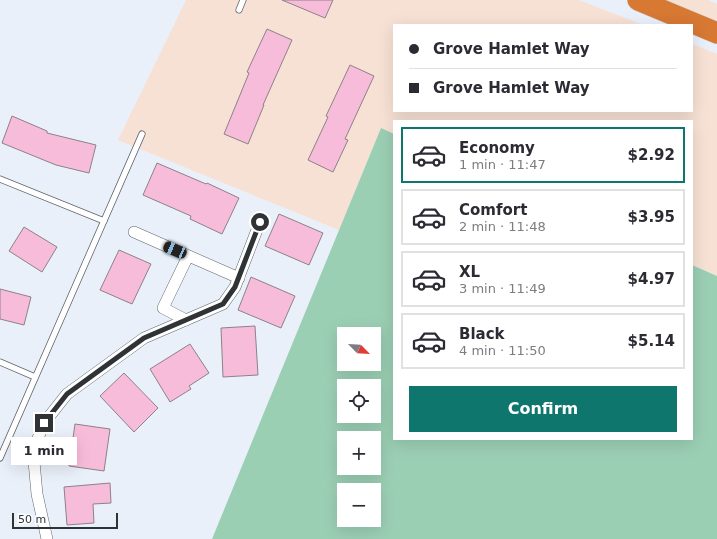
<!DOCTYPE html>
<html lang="en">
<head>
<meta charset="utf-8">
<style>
	:root { --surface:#fff; --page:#f7f7f7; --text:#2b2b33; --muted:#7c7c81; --line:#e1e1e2; --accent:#0f766e }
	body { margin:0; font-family:"DejaVu Sans",sans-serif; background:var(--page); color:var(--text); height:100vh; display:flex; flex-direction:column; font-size:15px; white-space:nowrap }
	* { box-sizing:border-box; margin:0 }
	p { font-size:13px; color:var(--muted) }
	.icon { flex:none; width:22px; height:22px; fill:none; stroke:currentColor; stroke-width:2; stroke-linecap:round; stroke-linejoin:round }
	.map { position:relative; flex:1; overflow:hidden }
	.drawer { position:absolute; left:393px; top:120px; width:300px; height:320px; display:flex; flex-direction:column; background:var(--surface); border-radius:0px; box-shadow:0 4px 16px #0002 }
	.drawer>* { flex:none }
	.banner { position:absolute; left:393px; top:24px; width:300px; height:88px; border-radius:0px; box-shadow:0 4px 16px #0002; display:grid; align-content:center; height:88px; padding:0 16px; background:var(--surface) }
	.needle { width:26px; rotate:114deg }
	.tools { position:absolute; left:337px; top:327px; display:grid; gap:8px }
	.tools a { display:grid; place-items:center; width:44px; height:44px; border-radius:0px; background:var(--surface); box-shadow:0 4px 16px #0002; font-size:20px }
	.scale { position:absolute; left:12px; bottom:10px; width:106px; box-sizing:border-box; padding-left:4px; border:2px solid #303336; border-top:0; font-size:11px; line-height:14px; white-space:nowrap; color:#303336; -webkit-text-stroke:3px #fcfdff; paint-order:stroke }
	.end { position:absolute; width:18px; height:18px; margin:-9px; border:5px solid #303336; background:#fff; box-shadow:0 0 0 2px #fff }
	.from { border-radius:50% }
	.bubble { position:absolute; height:28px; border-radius:0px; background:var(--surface); box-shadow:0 4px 16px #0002; font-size:13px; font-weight:800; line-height:28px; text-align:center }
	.car { position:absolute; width:12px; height:24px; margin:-12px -6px; border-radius:5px; box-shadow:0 0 3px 1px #0007; background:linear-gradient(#222 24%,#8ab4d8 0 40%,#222 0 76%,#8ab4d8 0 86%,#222 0) }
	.banner b { display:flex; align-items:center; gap:14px; height:38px; font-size:15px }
	.banner b+b { border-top:1px solid var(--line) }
	.banner i { width:10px; height:10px; background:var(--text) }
	ul { padding:7px 0 0; list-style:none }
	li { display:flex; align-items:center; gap:12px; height:56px; margin:0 8px 6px; padding:0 8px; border:2px solid var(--line); border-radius:0px }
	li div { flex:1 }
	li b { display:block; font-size:15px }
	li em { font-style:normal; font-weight:800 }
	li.selected { border-color:var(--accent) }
	li>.icon { width:36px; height:36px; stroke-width:1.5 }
	.button { display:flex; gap:8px; margin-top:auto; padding:8px 16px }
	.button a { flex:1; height:46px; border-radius:0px; background:var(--accent); color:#fff; font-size:16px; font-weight:800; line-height:46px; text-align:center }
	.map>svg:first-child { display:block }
	.commercial { fill:#f7e1d4 }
	.green { fill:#9bcfb4; fill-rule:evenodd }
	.building { fill:#f7bcda; stroke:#8c8287 }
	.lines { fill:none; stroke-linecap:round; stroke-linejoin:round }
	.lane-casing { stroke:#5f656c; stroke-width:7 }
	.street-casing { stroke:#5f656c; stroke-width:12 }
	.highway-casing { stroke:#cdcecf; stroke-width:22 }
	.lane { stroke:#fff; stroke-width:5.5 }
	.street { stroke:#fff; stroke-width:11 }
	.highway { stroke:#d77833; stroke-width:21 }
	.route { stroke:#303336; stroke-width:5 }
</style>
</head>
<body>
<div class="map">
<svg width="717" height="539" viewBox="0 0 717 539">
	<rect width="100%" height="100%" fill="#eaf0f9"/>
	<g class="commercial">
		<polygon points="186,0 579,0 643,25 394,25 394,111 692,111 692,44 717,54 717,276 692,265 692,121 394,121 394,134 381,129 339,230 118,140"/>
		<polygon points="657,0 708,0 717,4 717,25"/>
	</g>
	<path class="green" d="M381,128L394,134V439H692V265L717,276V539H212ZM344,334H374V364H344ZM344,386H374V416H344ZM344,438H374V468H344ZM344,490H374V520H344Z"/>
	<g class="building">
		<polygon points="282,0 333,0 325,18"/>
		<polygon points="267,29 292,40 263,105 264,105 248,144 224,134 249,73 247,72"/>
		<polygon points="350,65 374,76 345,139 348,140 333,172 308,160 328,117 326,116"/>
		<polygon points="12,116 47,131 47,133 96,145 89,173 56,165 2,143"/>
		<polygon points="157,163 206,184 207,183 239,198 222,234 190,219 191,216 143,195"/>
		<polygon points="279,214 323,233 309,265 265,246"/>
		<polygon points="24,227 57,247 42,272 9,251"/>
		<polygon points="119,250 151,264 132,304 100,290"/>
		<polygon points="251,277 295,296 281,328 238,310"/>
		<polygon points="0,289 31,297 24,325 0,319"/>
		<polygon points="255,326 258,375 223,377 221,328"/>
		<polygon points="190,344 209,373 189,386 191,389 170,402 150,369"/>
		<polygon points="124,373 158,408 134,432 100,396"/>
		<polygon points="75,424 110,429 104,471 69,466"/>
		<polygon points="110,483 111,503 93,504 94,523 67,525 64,487"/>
	</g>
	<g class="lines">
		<defs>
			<g id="lane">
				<polyline points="239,10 243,0"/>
				<polyline points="0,179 104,221"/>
				<polyline points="0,362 35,377"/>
				<polyline points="0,458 142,134"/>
			</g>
			<g id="street">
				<polyline points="134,232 239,278"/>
				<polyline points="186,320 163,308 188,256"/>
				<polyline points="47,539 37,494 33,451 44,423 67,394 144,338 223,304 235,287 260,222"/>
			</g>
			<polyline id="highway" points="638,0 717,33"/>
		</defs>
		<use href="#lane" class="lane-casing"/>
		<use href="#street" class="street-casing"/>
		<use href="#highway" class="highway-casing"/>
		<use href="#lane" class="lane"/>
		<use href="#street" class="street"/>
		<use href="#highway" class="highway"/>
	</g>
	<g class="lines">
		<polyline class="route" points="44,423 67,394 144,338 223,304 235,287 260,222"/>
	</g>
</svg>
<div class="tools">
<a><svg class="needle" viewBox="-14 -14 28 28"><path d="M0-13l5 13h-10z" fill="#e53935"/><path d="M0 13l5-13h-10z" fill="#7c7c81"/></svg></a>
<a><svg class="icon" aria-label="locate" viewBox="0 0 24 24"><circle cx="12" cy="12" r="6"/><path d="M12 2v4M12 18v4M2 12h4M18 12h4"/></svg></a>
<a>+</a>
<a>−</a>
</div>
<div class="scale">50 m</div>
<i class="end from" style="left:260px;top:222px"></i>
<i class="end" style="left:44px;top:423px"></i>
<div class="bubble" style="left:11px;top:437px;width:66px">1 min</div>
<i class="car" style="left:175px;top:250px;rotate:293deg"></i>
<div class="banner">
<b><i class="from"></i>Grove Hamlet Way</b>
<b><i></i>Grove Hamlet Way</b>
</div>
<section class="drawer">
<ul>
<li class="selected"><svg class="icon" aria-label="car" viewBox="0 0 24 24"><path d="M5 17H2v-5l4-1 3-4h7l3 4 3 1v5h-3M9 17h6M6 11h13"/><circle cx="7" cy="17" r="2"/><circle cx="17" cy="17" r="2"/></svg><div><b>Economy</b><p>1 min · 11:47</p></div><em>$2.92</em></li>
<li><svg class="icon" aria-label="car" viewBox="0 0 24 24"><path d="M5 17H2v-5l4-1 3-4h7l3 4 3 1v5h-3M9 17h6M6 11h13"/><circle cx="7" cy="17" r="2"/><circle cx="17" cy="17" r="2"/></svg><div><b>Comfort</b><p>2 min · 11:48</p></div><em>$3.95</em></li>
<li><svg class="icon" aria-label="car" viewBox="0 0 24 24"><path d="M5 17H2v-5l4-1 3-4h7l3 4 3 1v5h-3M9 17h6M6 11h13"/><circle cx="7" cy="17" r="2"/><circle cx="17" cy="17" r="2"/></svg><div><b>XL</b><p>3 min · 11:49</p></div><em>$4.97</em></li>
<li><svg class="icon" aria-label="car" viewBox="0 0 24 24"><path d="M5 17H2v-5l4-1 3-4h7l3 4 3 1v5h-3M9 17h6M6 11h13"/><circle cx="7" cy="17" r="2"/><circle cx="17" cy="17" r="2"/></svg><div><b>Black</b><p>4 min · 11:50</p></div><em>$5.14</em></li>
</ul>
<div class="button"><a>Confirm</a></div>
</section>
</div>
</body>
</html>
